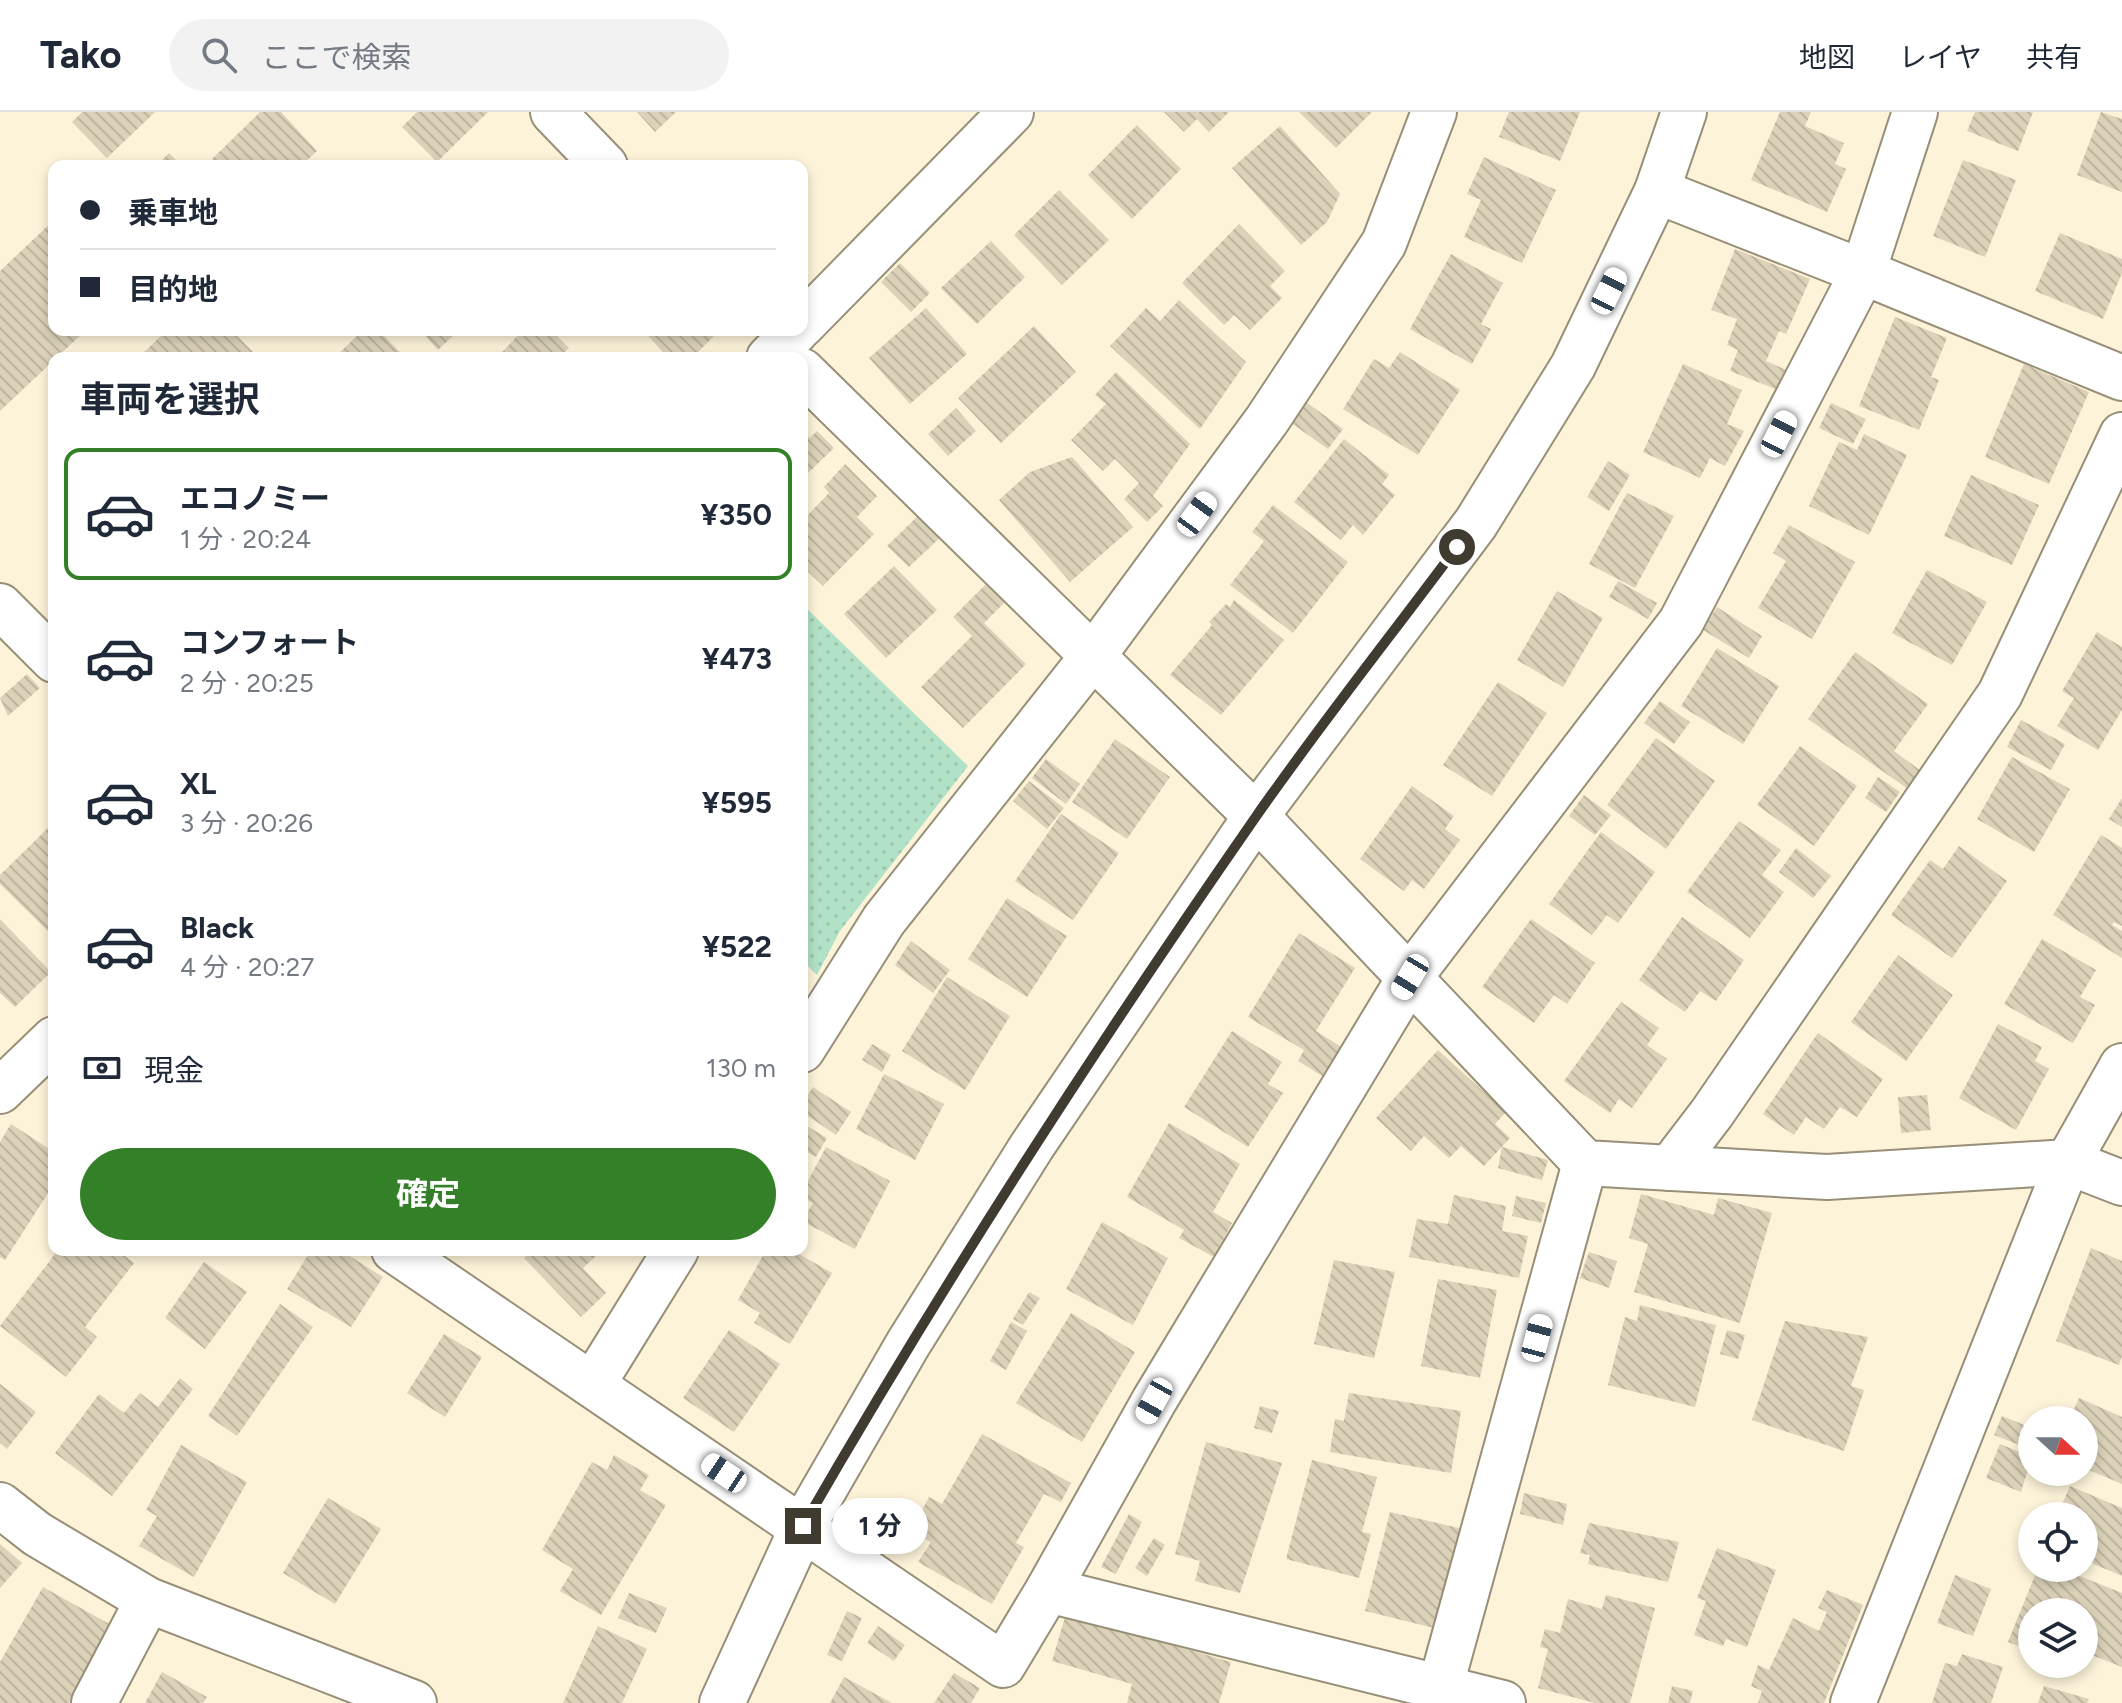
<!DOCTYPE html>
<html lang="ja">
<head>
<meta charset="utf-8">
<style>
	:root { --surface:#fff; --page:#f2f2f3; --text:#1f2937; --muted:#747a83; --line:#e0e1e3; --accent:#338028 }
	body { margin:0; font-family:Figtree,"Noto Sans JP",sans-serif; background:var(--page); color:var(--text); height:100vh; display:flex; flex-direction:column; font-size:30px; white-space:nowrap }
	* { box-sizing:border-box; margin:0 }
	p { font-size:26px; color:var(--muted) }
	.icon { flex:none; width:44px; height:44px; fill:none; stroke:currentColor; stroke-width:2; stroke-linecap:round; stroke-linejoin:round }
	.map { position:relative; flex:1; overflow:hidden }
	.drawer { position:absolute; left:48px; top:240px; width:760px; height:904px; display:flex; flex-direction:column; background:var(--surface); border-radius:16px; box-shadow:0 4px 12px #0003 }
	.drawer>* { flex:none }
	.hud { position:absolute; left:48px; top:48px; width:760px; height:176px; border-radius:16px; box-shadow:0 4px 12px #0003; display:grid; align-content:center; height:176px; padding:0 32px; background:var(--surface) }
	.needle { width:52px; rotate:111deg }
	.fabs { position:absolute; left:2018px; top:1294px; display:grid; gap:16px }
	.fabs a { display:grid; place-items:center; width:80px; height:80px; border-radius:50%; background:var(--surface); box-shadow:0 4px 12px #0003; font-size:40px }
	.end { position:absolute; width:36px; height:36px; margin:-18px; border:10px solid #3f3b31; background:#fff; box-shadow:0 0 0 4px #fff }
	.from { border-radius:50% }
	.bubble { position:absolute; height:56px; border-radius:28px; background:var(--surface); box-shadow:0 4px 12px #0003; font-size:26px; font-weight:700; line-height:56px; text-align:center }
	.car { position:absolute; width:24px; height:48px; margin:-24px -12px; border-radius:10px; box-shadow:0 0 6px 2px #0007; background:linear-gradient(#fff 24%,#345 0 40%,#fff 0 76%,#345 0 86%,#fff 0) }
	.hud b { display:flex; align-items:center; gap:28px; height:76px; font-size:30px }
	.hud b+b { border-top:2px solid var(--line) }
	.hud i { width:20px; height:20px; background:var(--text) }
	ul { padding:0; list-style:none }
	li { display:flex; align-items:center; gap:24px; height:132px; margin:0 16px 12px; padding:0 16px; border:4px solid transparent; border-radius:16px }
	li div { flex:1 }
	li b { display:block; font-size:30px }
	li em { font-style:normal; font-weight:700 }
	li.on { border-color:var(--accent) }
	li>.icon { width:72px; height:72px; stroke-width:1.5 }
	h2 { padding:0 32px; font-size:36px; line-height:96px }
	.pay { display:flex; align-items:center; gap:20px; height:88px; padding:0 32px; font-size:30px }
	.pay p { margin-inline-start:auto }
	.action { display:flex; gap:16px; margin-top:auto; padding:16px 32px }
	.action a { flex:1; height:92px; border-radius:48px; background:var(--accent); color:#fff; font-size:32px; font-weight:700; line-height:92px; text-align:center }
	header { display:flex; align-items:center; gap:48px; box-sizing:border-box; height:112px; padding:0 40px; background:var(--surface); border-bottom:2px solid var(--line) }
	header strong { font-size:38px }
	nav { display:flex; gap:44px; margin-inline-start:auto; font-size:28px }
	.search { width:560px; height:72px; background:var(--page); display:flex; align-items:center; gap:20px; box-sizing:border-box; padding:0 28px; border-radius:44px; color:var(--muted); font-size:30px }
	.map>svg:first-child { display:block }
	.park { fill:url(#park-dots) }
	.building { fill:url(#building-back-hatch) }
	.lines { fill:none; stroke-linecap:round; stroke-linejoin:round }
	.street-casing { stroke:#988f78; stroke-width:48 }
	.secondary-casing { stroke:#988f78; stroke-width:48 }
	.street { stroke:#fff; stroke-width:44 }
	.secondary { stroke:#fff; stroke-width:44 }
	.route { stroke:#3f3b31; stroke-width:10 }
</style>
</head>
<body>
<header>
<strong>Tako</strong>
<div class="search"><svg class="icon" aria-label="search" viewBox="0 0 24 24"><circle cx="10" cy="10" r="6"/><path d="M15 15l6 6"/></svg>ここで検索</div>
<nav><a>地図</a><a>レイヤ</a><a>共有</a></nav>
</header>
<div class="map">
<svg width="2122" height="1591" viewBox="0 0 2122 1591">
	<defs>
		<pattern id="park-dots" width="8" height="8" patternUnits="userSpaceOnUse" patternTransform="scale(2)"><rect width="8" height="8" fill="#b1e2c7"/><path d="M2 2h.1M6 6h.1" fill="none" stroke="#99c3ab" stroke-width="1.8" stroke-linecap="round"/></pattern>
		<pattern id="building-back-hatch" width="6" height="6" patternUnits="userSpaceOnUse" patternTransform="scale(2)"><rect width="6" height="6" fill="#dbd2b8"/><path d="M-1 5l2 2M0 0l6 6M5-1l2 2" fill="none" stroke="#bdb59f"/></pattern>
	</defs>
	<rect width="100%" height="100%" fill="#fdf3d9"/>
	<polygon class="park" points="802,492 968,654 840,819 817,863 802,848"/>
	<g class="building">
		<polygon points="82,0 155,0 107,46 72,10"/>
		<polygon points="260,0 281,0 317,39 301,54 218,54 212,47"/>
		<polygon points="417,0 488,0 437,50 402,15"/>
		<polygon points="637,0 676,0 655,20"/>
		<polygon points="1164,0 1229,0 1209,20 1197,7 1184,20"/>
		<polygon points="1299,0 1372,0 1336,36"/>
		<polygon points="1509,0 1580,0 1560,49 1499,25"/>
		<polygon points="1780,0 1811,0 1805,14 1844,31 1835,52 1846,57 1827,100 1751,68"/>
		<polygon points="1975,0 2033,0 2018,39 1967,19"/>
		<polygon points="2101,0 2122,7 2122,80 2077,63"/>
		<polygon points="1137,13 1181,57 1132,107 1088,63"/>
		<polygon points="1280,14 1340,82 1327,110 1301,133 1232,56"/>
		<polygon points="169,41 182,54 156,54"/>
		<polygon points="1484,45 1556,78 1522,151 1464,125 1481,88 1467,82"/>
		<polygon points="1963,48 2016,68 1985,145 1933,124"/>
		<polygon points="1059,78 1109,128 1062,173 1014,123"/>
		<polygon points="54,108 54,218 86,218 0,299 0,159"/>
		<polygon points="1239,112 1285,159 1270,174 1282,186 1250,218 1234,203 1224,213 1182,171"/>
		<polygon points="2060,121 2122,147 2122,161 2103,207 2035,179"/>
		<polygon points="991,129 1025,165 977,212 941,176"/>
		<polygon points="1735,137 1810,167 1786,222 1779,219 1766,249 1791,260 1783,280 1730,259 1738,238 1727,233 1737,207 1711,198"/>
		<polygon points="1451,142 1503,171 1481,212 1491,217 1472,252 1410,217"/>
		<polygon points="900,151 930,181 911,200 881,170"/>
		<polygon points="1179,188 1246,250 1200,317 1110,234 1146,196 1160,209"/>
		<polygon points="926,196 967,242 910,292 869,246"/>
		<polygon points="1895,205 1947,226 1931,265 1939,268 1919,318 1859,294"/>
		<polygon points="1034,214 1076,260 1001,331 958,286"/>
		<polygon points="167,218 231,218 259,246 138,246"/>
		<polygon points="363,218 378,218 406,246 334,246"/>
		<polygon points="420,218 459,218 438,238"/>
		<polygon points="516,218 551,218 569,236 558,246 497,246 520,221"/>
		<polygon points="643,218 710,218 715,223 692,246 668,246"/>
		<polygon points="1400,240 1460,278 1418,343 1343,297 1374,247 1389,256"/>
		<polygon points="1683,252 1742,278 1727,312 1744,319 1725,354 1710,346 1700,366 1643,340"/>
		<polygon points="2024,252 2089,280 2049,372 1985,345"/>
		<polygon points="1116,260 1190,332 1153,384 1163,394 1147,410 1124,387 1139,371 1115,347 1103,359 1071,328 1106,292 1095,283"/>
		<polygon points="1302,287 1343,317 1328,337 1287,308"/>
		<polygon points="1831,291 1866,307 1853,332 1819,316"/>
		<polygon points="956,296 976,319 948,344 928,322"/>
		<polygon points="802,317 810,326 817,319 834,336 807,362 802,357"/>
		<polygon points="1864,322 1907,343 1869,423 1809,394 1839,330 1857,338"/>
		<polygon points="1344,327 1389,363 1382,372 1395,383 1363,423 1353,413 1341,428 1294,390"/>
		<polygon points="1072,345 1133,415 1070,470 999,388 1030,360"/>
		<polygon points="1608,349 1630,363 1609,399 1587,385"/>
		<polygon points="845,352 877,384 857,405 874,422 823,474 802,454 802,409 829,381 824,375"/>
		<polygon points="1971,363 2039,393 2012,453 1944,424"/>
		<polygon points="1627,381 1674,404 1635,476 1589,452"/>
		<polygon points="1273,393 1348,450 1293,521 1230,473 1264,429 1252,420"/>
		<polygon points="924,398 946,420 909,455 887,434"/>
		<polygon points="1789,413 1855,450 1812,527 1758,496 1786,449 1773,441"/>
		<polygon points="894,454 937,498 886,546 844,502"/>
		<polygon points="1927,458 1987,490 1952,553 1892,521"/>
		<polygon points="989,469 1007,488 984,511 1026,552 963,616 921,575 972,524 953,505"/>
		<polygon points="1618,469 1657,491 1648,507 1609,485"/>
		<polygon points="1557,479 1603,506 1563,575 1517,548"/>
		<polygon points="1234,488 1284,528 1221,603 1170,563 1212,513 1209,510 1226,492 1230,495"/>
		<polygon points="1717,495 1762,524 1749,546 1703,518"/>
		<polygon points="2097,520 2122,535 2122,598 2098,638 2057,614 2074,586 2062,579"/>
		<polygon points="1717,536 1779,574 1743,632 1681,594"/>
		<polygon points="1855,540 1928,592 1894,639 1921,659 1908,677 1808,607"/>
		<polygon points="27,562 40,576 8,604 0,586"/>
		<polygon points="1498,570 1547,601 1492,684 1443,653"/>
		<polygon points="1660,589 1690,610 1674,632 1644,611"/>
		<polygon points="2021,608 2065,632 2051,658 2007,635"/>
		<polygon points="1656,626 1715,669 1666,737 1607,693"/>
		<polygon points="1115,627 1170,665 1127,727 1072,690"/>
		<polygon points="1800,634 1857,674 1814,734 1757,693"/>
		<polygon points="2012,645 2070,677 2034,740 1977,707"/>
		<polygon points="1046,647 1080,672 1066,692 1032,666"/>
		<polygon points="1878,665 1900,680 1886,700 1865,686"/>
		<polygon points="1029,669 1064,696 1047,717 1013,689"/>
		<polygon points="1412,674 1454,704 1445,717 1460,728 1424,777 1412,768 1404,779 1360,747"/>
		<polygon points="1584,683 1611,703 1595,723 1569,704"/>
		<polygon points="2122,686 2122,715 2109,707"/>
		<polygon points="1061,702 1119,741 1073,808 1015,769"/>
		<polygon points="1739,709 1781,738 1762,763 1784,780 1750,826 1687,780"/>
		<polygon points="48,716 54,722 54,825 0,772 0,763"/>
		<polygon points="1601,720 1655,760 1618,811 1607,803 1592,823 1549,792"/>
		<polygon points="2101,723 2122,736 2122,814 2114,810 2112,813 2122,819 2122,846 2053,803"/>
		<polygon points="1959,734 2007,769 1952,846 1891,803 1930,748 1943,757"/>
		<polygon points="1796,736 1831,764 1813,786 1779,760"/>
		<polygon points="1007,786 1067,824 1027,885 968,847"/>
		<polygon points="1682,805 1744,848 1716,889 1700,879 1685,900 1639,868"/>
		<polygon points="0,807 51,860 15,895 0,881"/>
		<polygon points="1531,807 1595,851 1567,892 1554,883 1534,911 1482,875"/>
		<polygon points="1299,821 1355,856 1316,919 1348,939 1329,968 1298,949 1304,938 1248,905"/>
		<polygon points="2042,827 2096,858 2080,885 2095,893 2073,931 2004,892"/>
		<polygon points="911,829 950,858 933,881 895,853"/>
		<polygon points="1898,843 1953,883 1906,949 1851,910"/>
		<polygon points="947,865 1010,904 965,978 902,939"/>
		<polygon points="1621,890 1659,916 1647,933 1667,947 1632,996 1619,987 1610,1001 1564,969"/>
		<polygon points="1998,912 2042,935 2035,949 2049,957 2016,1018 1959,986"/>
		<polygon points="1232,919 1282,950 1268,972 1283,981 1248,1035 1184,995"/>
		<polygon points="1818,921 1883,967 1857,1005 1840,995 1824,1017 1806,1005 1794,1023 1763,1002"/>
		<polygon points="872,932 891,943 882,960 862,948"/>
		<polygon points="1438,938 1506,1000 1495,1012 1510,1026 1484,1054 1461,1034 1449,1046 1424,1024 1411,1039 1376,1006"/>
		<polygon points="884,962 944,992 915,1048 856,1017"/>
		<polygon points="813,975 851,1000 836,1023 802,1000 802,992"/>
		<polygon points="1927,983 1931,1018 1901,1021 1898,985"/>
		<polygon points="802,1011 827,1026 816,1045 802,1037"/>
		<polygon points="1169,1011 1240,1052 1213,1100 1232,1111 1214,1145 1179,1126 1184,1118 1127,1085"/>
		<polygon points="11,1012 54,1040 54,1072 5,1148 0,1145 0,1030"/>
		<polygon points="826,1035 890,1069 855,1137 802,1109 813,1091 802,1085 802,1080"/>
		<polygon points="1502,1035 1548,1048 1542,1068 1498,1056"/>
		<polygon points="1641,1082 1714,1103 1718,1086 1772,1101 1740,1211 1634,1180 1648,1132 1629,1126"/>
		<polygon points="1454,1083 1506,1094 1502,1119 1528,1124 1519,1166 1409,1145 1417,1107 1448,1112"/>
		<polygon points="1516,1084 1546,1091 1541,1111 1512,1104"/>
		<polygon points="1102,1110 1168,1146 1133,1213 1066,1177"/>
		<polygon points="2091,1136 2122,1149 2122,1244 2119,1253 2056,1229"/>
		<polygon points="58,1138 117,1138 134,1151 85,1215 97,1225 66,1265 0,1214"/>
		<polygon points="311,1138 340,1138 383,1165 351,1215 287,1177"/>
		<polygon points="532,1138 590,1138 596,1144 583,1156 606,1181 581,1205 524,1146"/>
		<polygon points="766,1138 792,1138 832,1161 790,1232 754,1211 760,1201 738,1188"/>
		<polygon points="1589,1140 1617,1149 1609,1176 1580,1166"/>
		<polygon points="1334,1148 1395,1160 1374,1246 1314,1232"/>
		<polygon points="204,1150 247,1180 205,1237 165,1206"/>
		<polygon points="1438,1167 1497,1178 1480,1266 1421,1254"/>
		<polygon points="1029,1180 1040,1186 1023,1213 1013,1207"/>
		<polygon points="280,1192 313,1215 237,1324 208,1304"/>
		<polygon points="1640,1193 1716,1213 1695,1295 1608,1273 1625,1205 1637,1209"/>
		<polygon points="1071,1201 1135,1240 1082,1330 1016,1291"/>
		<polygon points="1785,1209 1868,1225 1851,1274 1864,1278 1844,1339 1752,1308"/>
		<polygon points="1011,1210 1027,1219 1006,1258 990,1249"/>
		<polygon points="729,1218 780,1252 734,1320 683,1286"/>
		<polygon points="1727,1218 1745,1223 1738,1247 1720,1242"/>
		<polygon points="444,1222 482,1245 445,1305 407,1281"/>
		<polygon points="180,1266 193,1277 112,1384 55,1341 99,1282 124,1301 140,1281 158,1295"/>
		<polygon points="0,1272 36,1300 7,1337 0,1331"/>
		<polygon points="1349,1281 1461,1299 1451,1361 1330,1340 1335,1307 1344,1309"/>
		<polygon points="2079,1286 2122,1305 2122,1372 2084,1356 2084,1308 2051,1308 2056,1297 2071,1304"/>
		<polygon points="1260,1294 1279,1299 1272,1321 1254,1316"/>
		<polygon points="2002,1304 2032,1316 2032,1338 1994,1323"/>
		<polygon points="982,1322 1071,1371 1061,1390 1044,1382 1016,1431 1024,1435 992,1492 918,1450 931,1430 911,1419 929,1385 942,1392"/>
		<polygon points="1206,1330 1282,1351 1240,1481 1195,1469 1200,1449 1175,1442"/>
		<polygon points="2000,1332 2032,1345 2021,1380 1986,1366"/>
		<polygon points="181,1333 247,1370 194,1465 139,1434 157,1404 146,1398"/>
		<polygon points="614,1343 649,1363 640,1378 666,1393 601,1503 560,1479 573,1457 542,1438 592,1350 607,1358"/>
		<polygon points="1312,1348 1377,1365 1362,1420 1371,1422 1359,1466 1286,1447"/>
		<polygon points="2070,1374 2122,1396 2122,1464 2084,1448 2084,1404 2057,1404"/>
		<polygon points="1524,1381 1567,1392 1563,1413 1520,1402"/>
		<polygon points="328,1386 381,1417 335,1492 283,1461"/>
		<polygon points="1390,1400 1463,1417 1438,1517 1365,1499"/>
		<polygon points="1129,1402 1142,1410 1116,1462 1101,1455"/>
		<polygon points="1589,1411 1679,1430 1668,1470 1588,1452 1590,1443 1580,1441"/>
		<polygon points="1154,1426 1165,1433 1147,1464 1135,1456"/>
		<polygon points="0,1432 22,1451 0,1476"/>
		<polygon points="1717,1436 1776,1458 1747,1535 1726,1527 1723,1534 1694,1523 1706,1489 1697,1486"/>
		<polygon points="2038,1456 2060,1456 2122,1481 2122,1555 2084,1540 2084,1500 2032,1500 2032,1539 2008,1530"/>
		<polygon points="1955,1463 1991,1477 1973,1524 1937,1511"/>
		<polygon points="43,1475 113,1514 69,1591 0,1591 0,1550"/>
		<polygon points="1827,1478 1863,1493 1824,1591 1758,1591 1762,1579 1751,1574 1758,1553 1769,1558 1793,1506 1819,1519 1827,1500 1818,1496"/>
		<polygon points="629,1481 667,1496 656,1521 618,1506"/>
		<polygon points="1606,1483 1655,1496 1630,1591 1595,1591 1538,1576 1548,1537 1540,1535 1545,1517 1560,1521 1568,1487 1602,1497"/>
		<polygon points="847,1499 862,1506 842,1549 827,1543"/>
		<polygon points="1066,1502 1231,1550 1219,1591 1127,1591 1132,1572 1052,1549"/>
		<polygon points="598,1514 647,1537 622,1591 563,1591"/>
		<polygon points="878,1514 905,1533 894,1549 867,1531"/>
		<polygon points="1962,1542 2003,1555 1991,1591 1932,1591 1945,1551 1957,1554"/>
		<polygon points="162,1560 207,1585 203,1591 145,1591"/>
		<polygon points="954,1561 980,1576 971,1591 934,1591"/>
		<polygon points="844,1565 892,1591 830,1591"/>
		<polygon points="1672,1574 1693,1579 1690,1591 1668,1591"/>
		<polygon points="2044,1574 2089,1587 2087,1591 2038,1591"/>
	</g>
	<g class="lines">
		<defs>
			<g id="street">
				<polyline points="553,0 605,54"/>
				<polyline points="1657,79 1863,160 1915,0"/>
				<polyline points="802,213 1011,0"/>
				<polyline points="769,246 797,218"/>
				<polyline points="802,259 1256,704 1585,1051 1827,1065 2068,1050 2122,1071"/>
				<polyline points="0,494 54,548"/>
				<polyline points="802,938 884,808 1093,544 1267,308 1384,131 1434,0"/>
				<polyline points="0,979 54,927"/>
				<polyline points="1670,1056 1712,1001 2000,582 2122,323"/>
				<polyline points="394,1138 1003,1553 1048,1478 1503,1591"/>
				<polyline points="593,1272 676,1138"/>
				<polyline points="0,1393 37,1422 148,1488 414,1591"/>
				<polyline points="1048,1478 1154,1289 1410,865 1681,510 1863,160 2122,266"/>
				<polyline points="94,1591 148,1488"/>
				<polyline points="1436,1591 1585,1051"/>
				<polyline points="1853,1591 2068,1050 2122,954"/>
			</g>
			<polyline id="secondary" points="722,1591 803,1414 908,1232 1032,1034 1256,704 1476,411 1573,254 1657,79 1684,0"/>
		</defs>
		<use href="#street" class="street-casing"/>
		<use href="#secondary" class="secondary-casing"/>
		<use href="#street" class="street"/>
		<use href="#secondary" class="secondary"/>
	</g>
	<g class="lines">
		<path class="route" d="M803,1414C943,1171 1095,936 1255,706C1319,614 1390,525 1457,435"/>
	</g>
</svg>
<div class="fabs">
<a><svg class="needle" viewBox="-14 -14 28 28"><path d="M0-13l5 13h-10z" fill="#e53935"/><path d="M0 13l5-13h-10z" fill="#747a83"/></svg></a>
<a><svg class="icon" aria-label="locate" viewBox="0 0 24 24"><circle cx="12" cy="12" r="6"/><path d="M12 2v4M12 18v4M2 12h4M18 12h4"/></svg></a>
<a><svg class="icon" aria-label="layers" viewBox="0 0 24 24"><path d="M12 4l9 5-9 5-9-5zM3 14l9 5 9-5"/></svg></a>
</div>
<i class="end from" style="left:1457px;top:435px"></i>
<i class="end" style="left:803px;top:1414px"></i>
<div class="bubble" style="left:832px;top:1386px;width:96px">1 分</div>
<i class="car" style="left:1609px;top:179px;rotate:26deg"></i>
<i class="car" style="left:1779px;top:322px;rotate:27deg"></i>
<i class="car" style="left:1197px;top:402px;rotate:36deg"></i>
<i class="car" style="left:1410px;top:865px;rotate:211deg"></i>
<i class="car" style="left:1537px;top:1226px;rotate:15deg"></i>
<i class="car" style="left:1154px;top:1289px;rotate:209deg"></i>
<i class="car" style="left:724px;top:1361px;rotate:304deg"></i>
<div class="hud">
<b><i class="from"></i>乗車地</b>
<b><i></i>目的地</b>
</div>
<section class="drawer">
<h2>車両を選択</h2>
<ul>
<li class="on"><svg class="icon" aria-label="car" viewBox="0 0 24 24"><path d="M5 17H2v-5l4-1 3-4h7l3 4 3 1v5h-3M9 17h6M6 11h13"/><circle cx="7" cy="17" r="2"/><circle cx="17" cy="17" r="2"/></svg><div><b>エコノミー</b><p>1 分 · 20:24</p></div><em>¥350</em></li>
<li><svg class="icon" aria-label="car" viewBox="0 0 24 24"><path d="M5 17H2v-5l4-1 3-4h7l3 4 3 1v5h-3M9 17h6M6 11h13"/><circle cx="7" cy="17" r="2"/><circle cx="17" cy="17" r="2"/></svg><div><b>コンフォート</b><p>2 分 · 20:25</p></div><em>¥473</em></li>
<li><svg class="icon" aria-label="car" viewBox="0 0 24 24"><path d="M5 17H2v-5l4-1 3-4h7l3 4 3 1v5h-3M9 17h6M6 11h13"/><circle cx="7" cy="17" r="2"/><circle cx="17" cy="17" r="2"/></svg><div><b>XL</b><p>3 分 · 20:26</p></div><em>¥595</em></li>
<li><svg class="icon" aria-label="car" viewBox="0 0 24 24"><path d="M5 17H2v-5l4-1 3-4h7l3 4 3 1v5h-3M9 17h6M6 11h13"/><circle cx="7" cy="17" r="2"/><circle cx="17" cy="17" r="2"/></svg><div><b>Black</b><p>4 分 · 20:27</p></div><em>¥522</em></li>
</ul>
<div class="pay"><svg class="icon" aria-label="cash" viewBox="0 0 24 24"><path d="M3 7h18v10H3z"/><circle cx="12" cy="12" r="2"/></svg>現金<p>130 m</p></div>
<div class="action"><a>確定</a></div>
</section>
</div>
</body>
</html>
